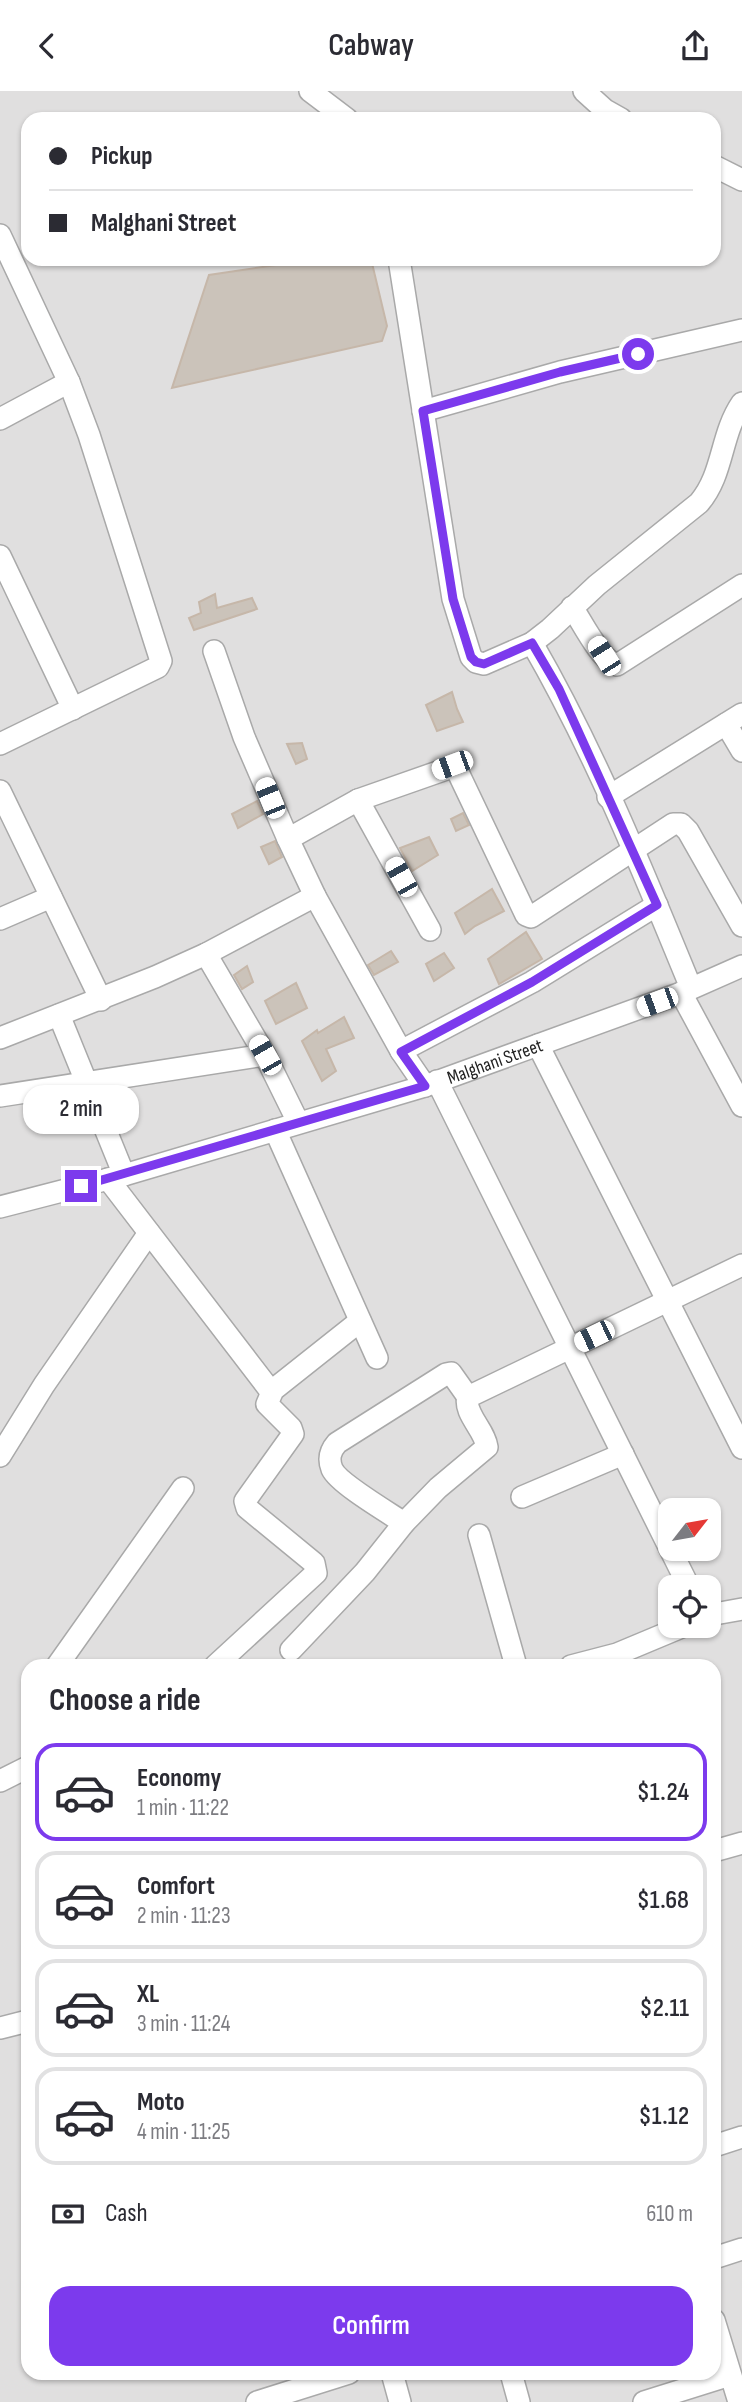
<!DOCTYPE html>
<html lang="en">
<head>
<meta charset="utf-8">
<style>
	:root { --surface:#fff; --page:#f7f7f7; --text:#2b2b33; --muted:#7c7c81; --line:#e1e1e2; --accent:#7c3aed }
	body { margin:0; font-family:"Sofia Sans Condensed",sans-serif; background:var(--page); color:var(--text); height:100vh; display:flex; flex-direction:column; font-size:26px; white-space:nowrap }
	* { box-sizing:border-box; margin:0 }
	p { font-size:23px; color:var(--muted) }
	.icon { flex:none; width:38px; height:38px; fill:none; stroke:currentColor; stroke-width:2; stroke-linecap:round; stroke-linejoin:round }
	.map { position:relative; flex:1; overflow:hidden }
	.details { position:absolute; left:21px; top:1568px; width:700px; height:721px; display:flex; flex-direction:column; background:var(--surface); border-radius:21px; box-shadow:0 2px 5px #0004 }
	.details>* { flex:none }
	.guide { position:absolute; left:21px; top:21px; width:700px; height:154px; border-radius:21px; box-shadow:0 2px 5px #0004; display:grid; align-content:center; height:154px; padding:0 28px; background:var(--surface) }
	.needle { width:46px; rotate:59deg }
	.buttons { position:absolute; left:658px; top:1407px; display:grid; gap:14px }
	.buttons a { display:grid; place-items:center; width:63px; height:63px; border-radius:14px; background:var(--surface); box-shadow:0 2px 5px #0004; font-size:35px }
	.end { position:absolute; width:32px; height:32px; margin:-16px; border:9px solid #7c3aed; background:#fff; box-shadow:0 0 0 4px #fff }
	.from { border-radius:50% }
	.bubble { position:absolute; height:49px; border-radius:21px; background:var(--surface); box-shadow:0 2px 5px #0004; font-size:23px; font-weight:600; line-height:49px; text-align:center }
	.car { position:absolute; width:21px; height:42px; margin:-21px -10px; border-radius:9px; box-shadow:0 0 5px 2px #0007; background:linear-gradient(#fff 24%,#345 0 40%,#fff 0 76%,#345 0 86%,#fff 0) }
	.guide b { display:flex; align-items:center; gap:24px; height:66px; font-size:26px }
	.guide b+b { border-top:2px solid var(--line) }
	.guide i { width:18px; height:18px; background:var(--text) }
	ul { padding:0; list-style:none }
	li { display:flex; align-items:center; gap:21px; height:98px; margin:0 14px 10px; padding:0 14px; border:4px solid var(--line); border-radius:21px }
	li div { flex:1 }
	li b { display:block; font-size:26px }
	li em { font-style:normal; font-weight:600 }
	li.active { border-color:var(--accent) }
	li>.icon { width:63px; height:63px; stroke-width:1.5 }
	h2 { padding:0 28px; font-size:32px; line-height:84px }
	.pay { display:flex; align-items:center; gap:18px; height:77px; padding:0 28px; font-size:26px }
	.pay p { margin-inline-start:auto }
	.action { display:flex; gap:14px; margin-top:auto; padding:14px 28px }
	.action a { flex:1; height:80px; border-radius:21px; background:var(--accent); color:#fff; font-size:28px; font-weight:600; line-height:80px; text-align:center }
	header { display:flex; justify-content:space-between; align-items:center; height:91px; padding:0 28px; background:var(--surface); font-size:32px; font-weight:600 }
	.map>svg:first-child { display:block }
	.residential { fill:#e0dfdf; fill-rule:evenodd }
	.building { fill:#cbc3ba; stroke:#c6b7a9; stroke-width:2 }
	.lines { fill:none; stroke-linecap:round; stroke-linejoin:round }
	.minor-casing { stroke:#a9a9a9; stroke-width:24 }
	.minor { stroke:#fff; stroke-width:21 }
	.route { stroke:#7c3aed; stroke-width:9 }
	.labels { text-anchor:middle; stroke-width:5; stroke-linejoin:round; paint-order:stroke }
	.street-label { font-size:19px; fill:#222; stroke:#fff }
</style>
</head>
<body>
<header><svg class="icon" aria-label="back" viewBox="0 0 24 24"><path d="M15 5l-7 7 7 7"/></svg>Cabway<svg class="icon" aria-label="share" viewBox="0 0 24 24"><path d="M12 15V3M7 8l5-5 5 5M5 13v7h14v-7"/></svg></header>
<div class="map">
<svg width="742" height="2311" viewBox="0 0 742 2311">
	<rect width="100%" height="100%" fill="#f3f0e8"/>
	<path class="residential" d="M0,0H742V2311H0ZM28,28H714V168H28ZM670,1419H709V1458H670ZM670,1496H709V1535H670ZM28,1575H714V2282H28Z"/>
	<g class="building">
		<polygon points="316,168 371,168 387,235 382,250 172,297 209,184"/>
		<polygon points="215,503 217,517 252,507 257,518 194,539 189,527 201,522 199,511"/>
		<polygon points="452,601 457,618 463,631 437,640 426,614"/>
		<polygon points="302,652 307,668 296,673 287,653"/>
		<polygon points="257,710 263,723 238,737 232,723"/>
		<polygon points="463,722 469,734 456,740 451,728"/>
		<polygon points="429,746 438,764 412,780 400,757"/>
		<polygon points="275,750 282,766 269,773 261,756"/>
		<polygon points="492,798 504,820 475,835 465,843 455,822"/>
		<polygon points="526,841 542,868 499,893 488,868"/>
		<polygon points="391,860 398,871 374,884 368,874"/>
		<polygon points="444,862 454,877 434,890 426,873"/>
		<polygon points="247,875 253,891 242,898 234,884"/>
		<polygon points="296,892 307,917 276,933 265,910"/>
		<polygon points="344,926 354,947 326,958 336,980 322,990 302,950 317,939 318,942"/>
	</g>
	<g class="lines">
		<defs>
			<g id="minor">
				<polyline points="310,0 347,28"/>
				<polyline points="584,0 605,19 621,28"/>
				<polyline points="714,75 742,89"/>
				<polyline points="0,144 69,291 89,344 161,570 158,576 0,653"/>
				<path d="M399,168L453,508L471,566L476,571L484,573L532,552L550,538L597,494L699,412C724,383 720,344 742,312"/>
				<polyline points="423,320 560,281 742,239"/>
				<polyline points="0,328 69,291"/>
				<polyline points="0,465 73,618"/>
				<path d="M572,516C582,531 601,570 617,574L742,494"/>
				<path d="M532,552C595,661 643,780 691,897"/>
				<polyline points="214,560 244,646 288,748 315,805 401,960 425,995"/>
				<polyline points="726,633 742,660"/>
				<polyline points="0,700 101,909"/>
				<polyline points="608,706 742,623"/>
				<polyline points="358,709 430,839"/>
				<polyline points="288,748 358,709 455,675 526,824 531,826 673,733 681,733 688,740 742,835"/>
				<polyline points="0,828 51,806"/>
				<polyline points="206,863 265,964 298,1031"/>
				<polyline points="681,902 742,1015"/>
				<polyline points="59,924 124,1084"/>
				<polyline points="0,947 155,886 206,863 315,805"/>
				<polyline points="538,954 742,1357"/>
				<polyline points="401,960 532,891 657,814"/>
				<polyline points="437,990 689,1496"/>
				<polyline points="0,1005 265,964"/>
				<polyline points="275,1039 377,1267"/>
				<polyline points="108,1088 269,1298 273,1299"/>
				<path id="s1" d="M0,1116L124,1084L425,995L681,902L742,875"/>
				<polyline points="0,1365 44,1294 149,1142"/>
				<polyline points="522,1406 623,1363"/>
				<path d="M404,1432C389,1422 338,1392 332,1378C328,1368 330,1360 337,1352L446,1283L451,1282L468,1306"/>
				<polyline points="479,1444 516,1575"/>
				<polyline points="709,1524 742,1518"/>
				<path d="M291,1559L365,1481L404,1432L438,1397L487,1356C485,1339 463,1322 468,1306L742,1174"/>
				<polyline points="57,1575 183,1397"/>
				<polyline points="215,1575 316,1482 314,1472 247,1417 245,1410 293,1343 291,1337 267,1313 273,1299 360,1230"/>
				<polyline points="571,1575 617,1563 684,1535"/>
				<polyline points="0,1690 28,1676"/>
				<polyline points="714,1760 742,1752"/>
				<polyline points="0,1937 28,1930"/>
				<polyline points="714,2055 742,2046"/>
				<polyline points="714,2167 742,2158"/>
				<polyline points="714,2229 739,2311"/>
				<polyline points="392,2282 400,2311"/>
				<polyline points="511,2282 519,2311"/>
				<polyline points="257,2311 349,2282"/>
				<polyline points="644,2311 730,2284"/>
			</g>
		</defs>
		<use href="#minor" class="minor-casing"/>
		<use href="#minor" class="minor"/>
	</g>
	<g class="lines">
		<polyline class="route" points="81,1095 425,995 401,961 532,891 657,814 559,598 532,552 484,573 476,571 471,566 453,508 423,320 560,281 638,263"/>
	</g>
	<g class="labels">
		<g class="street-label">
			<text dy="7" stroke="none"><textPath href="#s1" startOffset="516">Malghani Street</textPath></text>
		</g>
	</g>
</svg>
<div class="buttons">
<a><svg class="needle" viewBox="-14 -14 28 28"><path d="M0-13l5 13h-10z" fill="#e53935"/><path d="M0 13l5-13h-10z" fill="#7c7c81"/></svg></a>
<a><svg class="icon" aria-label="locate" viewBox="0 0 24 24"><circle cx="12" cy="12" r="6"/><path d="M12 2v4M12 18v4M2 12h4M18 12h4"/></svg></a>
</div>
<i class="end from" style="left:638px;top:263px"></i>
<i class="end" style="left:81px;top:1095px"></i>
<div class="bubble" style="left:23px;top:994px;width:116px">2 min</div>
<i class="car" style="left:604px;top:565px;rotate:328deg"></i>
<i class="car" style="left:452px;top:674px;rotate:250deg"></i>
<i class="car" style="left:270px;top:707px;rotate:338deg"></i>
<i class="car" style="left:401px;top:786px;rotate:331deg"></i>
<i class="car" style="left:657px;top:911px;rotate:250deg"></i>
<i class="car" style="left:265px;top:964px;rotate:330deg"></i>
<i class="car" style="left:594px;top:1245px;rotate:244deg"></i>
<div class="guide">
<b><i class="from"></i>Pickup</b>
<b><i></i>Malghani Street</b>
</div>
<section class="details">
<h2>Choose a ride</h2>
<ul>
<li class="active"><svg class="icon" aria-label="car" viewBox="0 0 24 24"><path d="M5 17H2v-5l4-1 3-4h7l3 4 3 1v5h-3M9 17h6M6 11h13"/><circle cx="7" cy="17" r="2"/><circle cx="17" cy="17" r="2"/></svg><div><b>Economy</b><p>1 min · 11:22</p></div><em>$1.24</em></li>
<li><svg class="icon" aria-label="car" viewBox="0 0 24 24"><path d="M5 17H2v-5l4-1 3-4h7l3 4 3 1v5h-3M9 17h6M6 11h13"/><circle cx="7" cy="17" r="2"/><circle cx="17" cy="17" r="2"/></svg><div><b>Comfort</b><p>2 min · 11:23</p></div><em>$1.68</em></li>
<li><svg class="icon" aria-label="car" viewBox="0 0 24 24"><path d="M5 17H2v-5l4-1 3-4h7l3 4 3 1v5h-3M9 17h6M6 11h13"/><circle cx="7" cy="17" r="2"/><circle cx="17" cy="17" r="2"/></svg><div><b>XL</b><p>3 min · 11:24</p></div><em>$2.11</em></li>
<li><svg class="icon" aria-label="car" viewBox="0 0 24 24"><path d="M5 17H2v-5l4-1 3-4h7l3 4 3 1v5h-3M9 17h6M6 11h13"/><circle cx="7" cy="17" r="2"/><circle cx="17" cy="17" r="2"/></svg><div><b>Moto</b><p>4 min · 11:25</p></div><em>$1.12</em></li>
</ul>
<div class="pay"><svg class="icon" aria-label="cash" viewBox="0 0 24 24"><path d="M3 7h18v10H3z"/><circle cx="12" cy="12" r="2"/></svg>Cash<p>610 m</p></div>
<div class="action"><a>Confirm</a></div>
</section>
</div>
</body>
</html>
